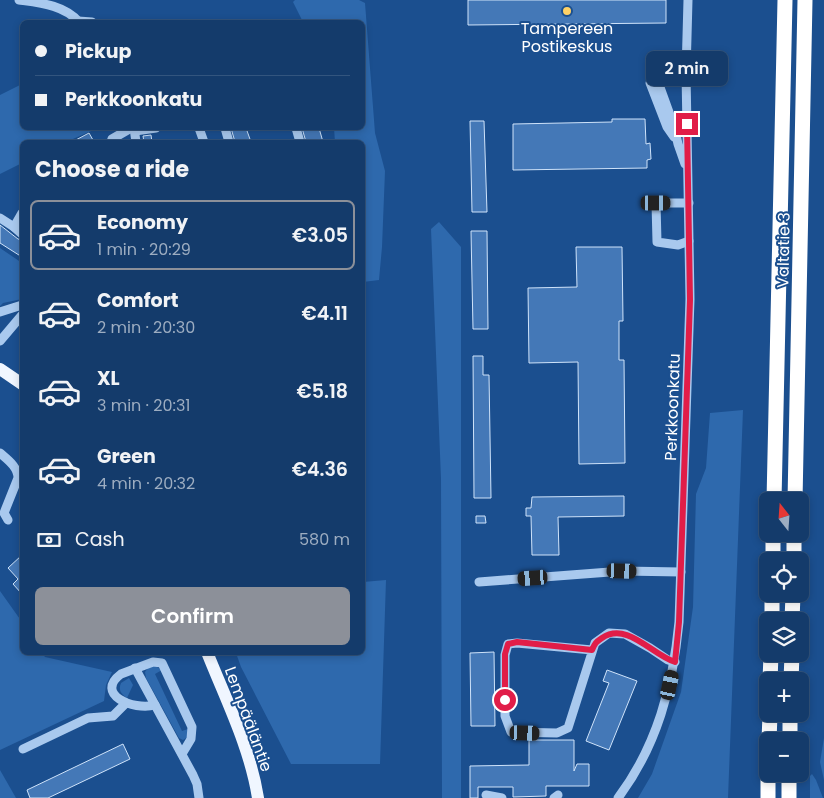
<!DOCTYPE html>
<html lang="en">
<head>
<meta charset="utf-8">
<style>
	:root { --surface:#143b6b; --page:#1d4271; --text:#f1f3f6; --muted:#9dadc1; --line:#33557e; --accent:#8c9099 }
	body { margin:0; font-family:Poppins,sans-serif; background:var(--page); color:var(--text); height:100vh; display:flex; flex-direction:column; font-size:19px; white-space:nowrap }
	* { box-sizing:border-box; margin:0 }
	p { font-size:16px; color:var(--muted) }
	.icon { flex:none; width:28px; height:28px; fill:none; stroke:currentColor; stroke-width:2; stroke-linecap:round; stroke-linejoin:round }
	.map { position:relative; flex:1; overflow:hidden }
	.panel { position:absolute; left:20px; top:140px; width:345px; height:515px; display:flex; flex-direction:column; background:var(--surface); border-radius:8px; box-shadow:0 2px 8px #0003,0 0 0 1px var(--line) }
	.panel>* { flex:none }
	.hud { position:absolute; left:20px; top:20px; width:345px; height:110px; border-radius:8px; box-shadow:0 2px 8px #0003,0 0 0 1px var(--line); display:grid; align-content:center; height:110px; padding:0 15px; background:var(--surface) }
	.needle { width:32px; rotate:343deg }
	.tools { position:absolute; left:759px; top:492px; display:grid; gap:10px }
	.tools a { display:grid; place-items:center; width:50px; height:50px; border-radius:8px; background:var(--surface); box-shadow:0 2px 8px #0003,0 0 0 1px var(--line); font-size:25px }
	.end { position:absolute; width:22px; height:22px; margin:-11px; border:6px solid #e11d48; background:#fff; box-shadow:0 0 0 2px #fff }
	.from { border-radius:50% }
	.bubble { position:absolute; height:35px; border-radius:8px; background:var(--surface); box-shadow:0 2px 8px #0003,0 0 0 1px var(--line); font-size:16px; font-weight:600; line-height:35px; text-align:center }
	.car { position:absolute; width:15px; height:30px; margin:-15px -8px; border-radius:6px; box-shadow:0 0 4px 1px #0007; background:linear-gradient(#222 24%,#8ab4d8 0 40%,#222 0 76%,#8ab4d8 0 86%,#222 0) }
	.hud b { display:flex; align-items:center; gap:18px; height:48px; font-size:19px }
	.hud b+b { border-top:1px solid var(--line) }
	.hud i { width:12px; height:12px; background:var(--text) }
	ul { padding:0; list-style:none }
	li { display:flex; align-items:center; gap:15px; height:70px; margin:0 10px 8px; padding:0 5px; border:2px solid transparent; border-radius:8px }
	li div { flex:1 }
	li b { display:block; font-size:19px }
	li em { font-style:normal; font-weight:600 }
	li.on { border-color:var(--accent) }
	li>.icon { width:45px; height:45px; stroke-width:1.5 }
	h2 { padding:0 15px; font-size:22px; line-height:60px }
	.pay { display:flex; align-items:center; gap:12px; height:55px; padding:0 15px; font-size:19px }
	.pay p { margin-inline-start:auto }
	.primary-button { display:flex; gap:10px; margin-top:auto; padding:10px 15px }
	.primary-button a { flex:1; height:58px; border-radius:8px; background:var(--accent); color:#fff; font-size:20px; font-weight:600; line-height:58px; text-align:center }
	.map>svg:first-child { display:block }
	.green { fill:#2e69ad }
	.building { fill:#4478b7; stroke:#cfe3fa }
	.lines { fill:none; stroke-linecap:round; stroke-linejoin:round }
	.minor { stroke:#a9c9ee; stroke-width:9 }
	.major { stroke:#f0f6ff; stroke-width:12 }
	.highway { stroke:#fff; stroke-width:15 }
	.route { stroke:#e11d48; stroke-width:6 }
	.poi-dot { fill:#ffd166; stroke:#1b4f8f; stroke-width:2 }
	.labels { text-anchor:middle; stroke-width:4; stroke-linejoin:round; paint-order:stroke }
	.poi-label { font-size:16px; fill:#fff; stroke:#1b4f8f }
	.street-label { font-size:16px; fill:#fff; stroke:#1b4f8f }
</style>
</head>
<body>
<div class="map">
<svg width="824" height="798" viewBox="0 0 824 798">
	<rect width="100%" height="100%" fill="#1b4f8f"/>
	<g class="green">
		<polygon points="295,0 359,0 365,3 375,133 385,171 382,247 379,280 363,282 362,142 335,142 334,128 362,128 362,22 303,22 293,2"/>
		<polygon points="22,84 22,128 98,128 66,142 22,142 22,163 0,174 0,95"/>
		<polygon points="439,222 461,247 461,798 442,798 441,479 431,229"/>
		<polygon points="0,248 22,263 22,299 3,303 0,306"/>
		<polygon points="743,410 728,798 638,798 652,774 681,692 693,607 696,494 706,468 710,413"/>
		<polygon points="386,580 380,764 291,764 241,667 236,653 362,652 363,582"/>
		<polygon points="0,591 22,622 22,652 42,653 45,657 112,672 106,685 104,701 0,750"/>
		<polygon points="155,666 162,670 155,674 182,731 188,729 188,737 183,740 179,738 146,678 145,672 148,668"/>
		<path d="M129,678L133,685L127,698C121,694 118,690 121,683Z"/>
		<polygon points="824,738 824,780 820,762"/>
		<polygon points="0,770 16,798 0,798"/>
		<polygon points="812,774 816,780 823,798 810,798 810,776"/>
	</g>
	<g class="building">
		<polygon points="468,0 666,0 666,23 468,25"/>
		<polygon points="612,119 645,119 646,144 650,143 651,159 647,160 647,168 513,170 513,124 612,122"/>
		<polygon points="470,121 484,121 487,212 472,212"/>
		<polygon points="231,128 246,128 251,142 235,142"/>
		<polygon points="302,128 319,128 323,142 306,142"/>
		<polygon points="89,133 93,140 88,142 72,142"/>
		<polygon points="151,135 152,142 144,142 143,136"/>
		<polygon points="0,225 18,239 22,240 22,257 0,243"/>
		<polygon points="471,231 487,231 488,329 473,329"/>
		<polygon points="576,247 622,247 623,321 619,321 619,360 624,360 625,463 579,464 578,362 529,363 528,288 577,287"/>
		<polygon points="473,356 483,356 483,375 489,375 491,498 474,498"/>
		<polygon points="624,496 624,516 558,517 559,555 532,555 531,516 526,516 526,508 531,508 532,497"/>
		<polygon points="476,516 485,516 486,523 476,523"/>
		<polygon points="22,555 22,594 13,584 18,579 8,568"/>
		<polygon points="494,652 495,726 471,726 470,653"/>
		<polygon points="607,670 637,681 609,750 586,741 609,683 603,681"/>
		<polygon points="529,740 574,740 574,771 577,764 589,764 589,786 546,786 546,796 513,797 513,787 478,787 478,798 470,798 470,766 529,765"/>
		<polygon points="123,744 130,759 48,798 30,798 27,790"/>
	</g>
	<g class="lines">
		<g class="minor">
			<path d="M19,0C41,3 64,5 79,22"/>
			<polyline points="78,21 92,22"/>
			<polyline points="657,79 674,126 678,144 685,164"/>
			<polyline points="650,83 667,127 674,137"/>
			<polyline points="134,128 136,142"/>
			<polyline points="199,128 204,142"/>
			<polyline points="225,128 229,142"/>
			<polyline points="296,128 300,142"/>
			<polyline points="135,131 156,128"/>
			<polyline points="111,142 112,139 131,128"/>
			<polyline points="689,203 656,203 657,242 678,245 689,241"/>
			<polyline points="22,213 14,227 22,234"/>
			<polyline points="0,218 14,227"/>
			<polyline points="0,312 22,305"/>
			<polyline points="0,341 22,315"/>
			<path d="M0,453C8,460 18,467 18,478L4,513L8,520"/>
			<polyline points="479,582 623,571 681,572"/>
			<polyline points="592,650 517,643 508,644 505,655 505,716 511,732 557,733 568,728 595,643 609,633 625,634 650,648 668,660 675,662"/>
			<polyline points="135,668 193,775 197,784 199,798"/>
			<path d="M155,705C133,711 94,694 121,674L153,662L162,663L192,727L191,739L182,754"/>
			<polyline points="23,749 88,718 113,716 126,703"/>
			<polyline points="486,795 502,798"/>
			<polyline points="554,798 558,795"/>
			<path d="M618,798C657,746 673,686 679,622L690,299L686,73L688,0"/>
		</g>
		<g class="major">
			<polyline points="0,369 22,384"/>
			<path d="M207,652C226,700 250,747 258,798"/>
		</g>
		<g class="highway">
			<polyline points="774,501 785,0"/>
			<polyline points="795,501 805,0"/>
			<polyline points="773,561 773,534"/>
			<polyline points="794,561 794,534"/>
			<polyline points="772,621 772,594"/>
			<polyline points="792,621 793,594"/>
			<polyline points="770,681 771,654"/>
			<polyline points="791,681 792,654"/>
			<polyline points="769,741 770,714"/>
			<polyline points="790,741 790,714"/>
			<polyline points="768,798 768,774"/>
			<polyline points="789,798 789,774"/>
		</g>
	</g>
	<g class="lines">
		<path class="route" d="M505,700V654L508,644L517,642L592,650C595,643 596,642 602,638C627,621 652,655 675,662L679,622L690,300L687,124"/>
	</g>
	<circle class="poi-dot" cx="567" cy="11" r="5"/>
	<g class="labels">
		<g class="poi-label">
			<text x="567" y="34">Tampereen<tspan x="567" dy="18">Postikeskus</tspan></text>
		</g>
		<g class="street-label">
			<text transform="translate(783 250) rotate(-89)" y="6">Valtatie 3</text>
			<text transform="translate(672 407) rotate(-88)" y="6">Perkkoonkatu</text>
			<text transform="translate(249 719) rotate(70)" y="6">Lempääläntie</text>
		</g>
	</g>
</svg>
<div class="tools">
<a><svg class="needle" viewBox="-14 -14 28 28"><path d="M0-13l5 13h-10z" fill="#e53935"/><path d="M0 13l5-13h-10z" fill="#9dadc1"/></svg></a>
<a><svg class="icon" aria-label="locate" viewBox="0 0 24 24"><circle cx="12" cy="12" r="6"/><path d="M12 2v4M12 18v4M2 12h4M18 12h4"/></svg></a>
<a><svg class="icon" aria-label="layers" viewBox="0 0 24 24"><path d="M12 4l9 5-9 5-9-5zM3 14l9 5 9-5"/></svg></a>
<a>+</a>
<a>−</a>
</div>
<i class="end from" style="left:505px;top:700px"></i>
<i class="end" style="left:687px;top:124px"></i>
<div class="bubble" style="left:646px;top:51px;width:82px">2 min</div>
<i class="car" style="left:656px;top:203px;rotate:90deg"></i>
<i class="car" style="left:622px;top:571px;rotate:92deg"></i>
<i class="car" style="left:533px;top:578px;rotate:266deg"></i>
<i class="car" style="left:670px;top:685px;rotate:12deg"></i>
<i class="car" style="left:525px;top:733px;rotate:92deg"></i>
<div class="hud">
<b><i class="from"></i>Pickup</b>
<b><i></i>Perkkoonkatu</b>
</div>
<section class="panel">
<h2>Choose a ride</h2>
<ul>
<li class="on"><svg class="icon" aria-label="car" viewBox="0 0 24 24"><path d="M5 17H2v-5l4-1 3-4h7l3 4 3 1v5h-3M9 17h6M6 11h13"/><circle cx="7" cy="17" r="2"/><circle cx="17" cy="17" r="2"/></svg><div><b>Economy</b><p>1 min · 20:29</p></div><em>€3.05</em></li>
<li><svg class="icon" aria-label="car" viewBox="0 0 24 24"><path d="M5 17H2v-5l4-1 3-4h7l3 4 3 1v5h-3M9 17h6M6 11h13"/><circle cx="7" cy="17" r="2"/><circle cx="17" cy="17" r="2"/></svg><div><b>Comfort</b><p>2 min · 20:30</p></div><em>€4.11</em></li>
<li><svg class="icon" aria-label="car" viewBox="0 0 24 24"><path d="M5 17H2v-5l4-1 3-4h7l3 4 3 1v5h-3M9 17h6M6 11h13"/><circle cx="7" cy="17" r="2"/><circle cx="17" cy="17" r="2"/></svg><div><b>XL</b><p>3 min · 20:31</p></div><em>€5.18</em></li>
<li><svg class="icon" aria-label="car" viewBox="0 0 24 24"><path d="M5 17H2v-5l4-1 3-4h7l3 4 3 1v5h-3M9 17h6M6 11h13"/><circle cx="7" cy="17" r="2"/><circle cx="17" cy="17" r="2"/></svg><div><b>Green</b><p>4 min · 20:32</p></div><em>€4.36</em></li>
</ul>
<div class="pay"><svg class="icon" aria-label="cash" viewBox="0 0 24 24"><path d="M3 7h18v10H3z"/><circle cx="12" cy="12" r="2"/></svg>Cash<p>580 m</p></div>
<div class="primary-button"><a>Confirm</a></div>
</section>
</div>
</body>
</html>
